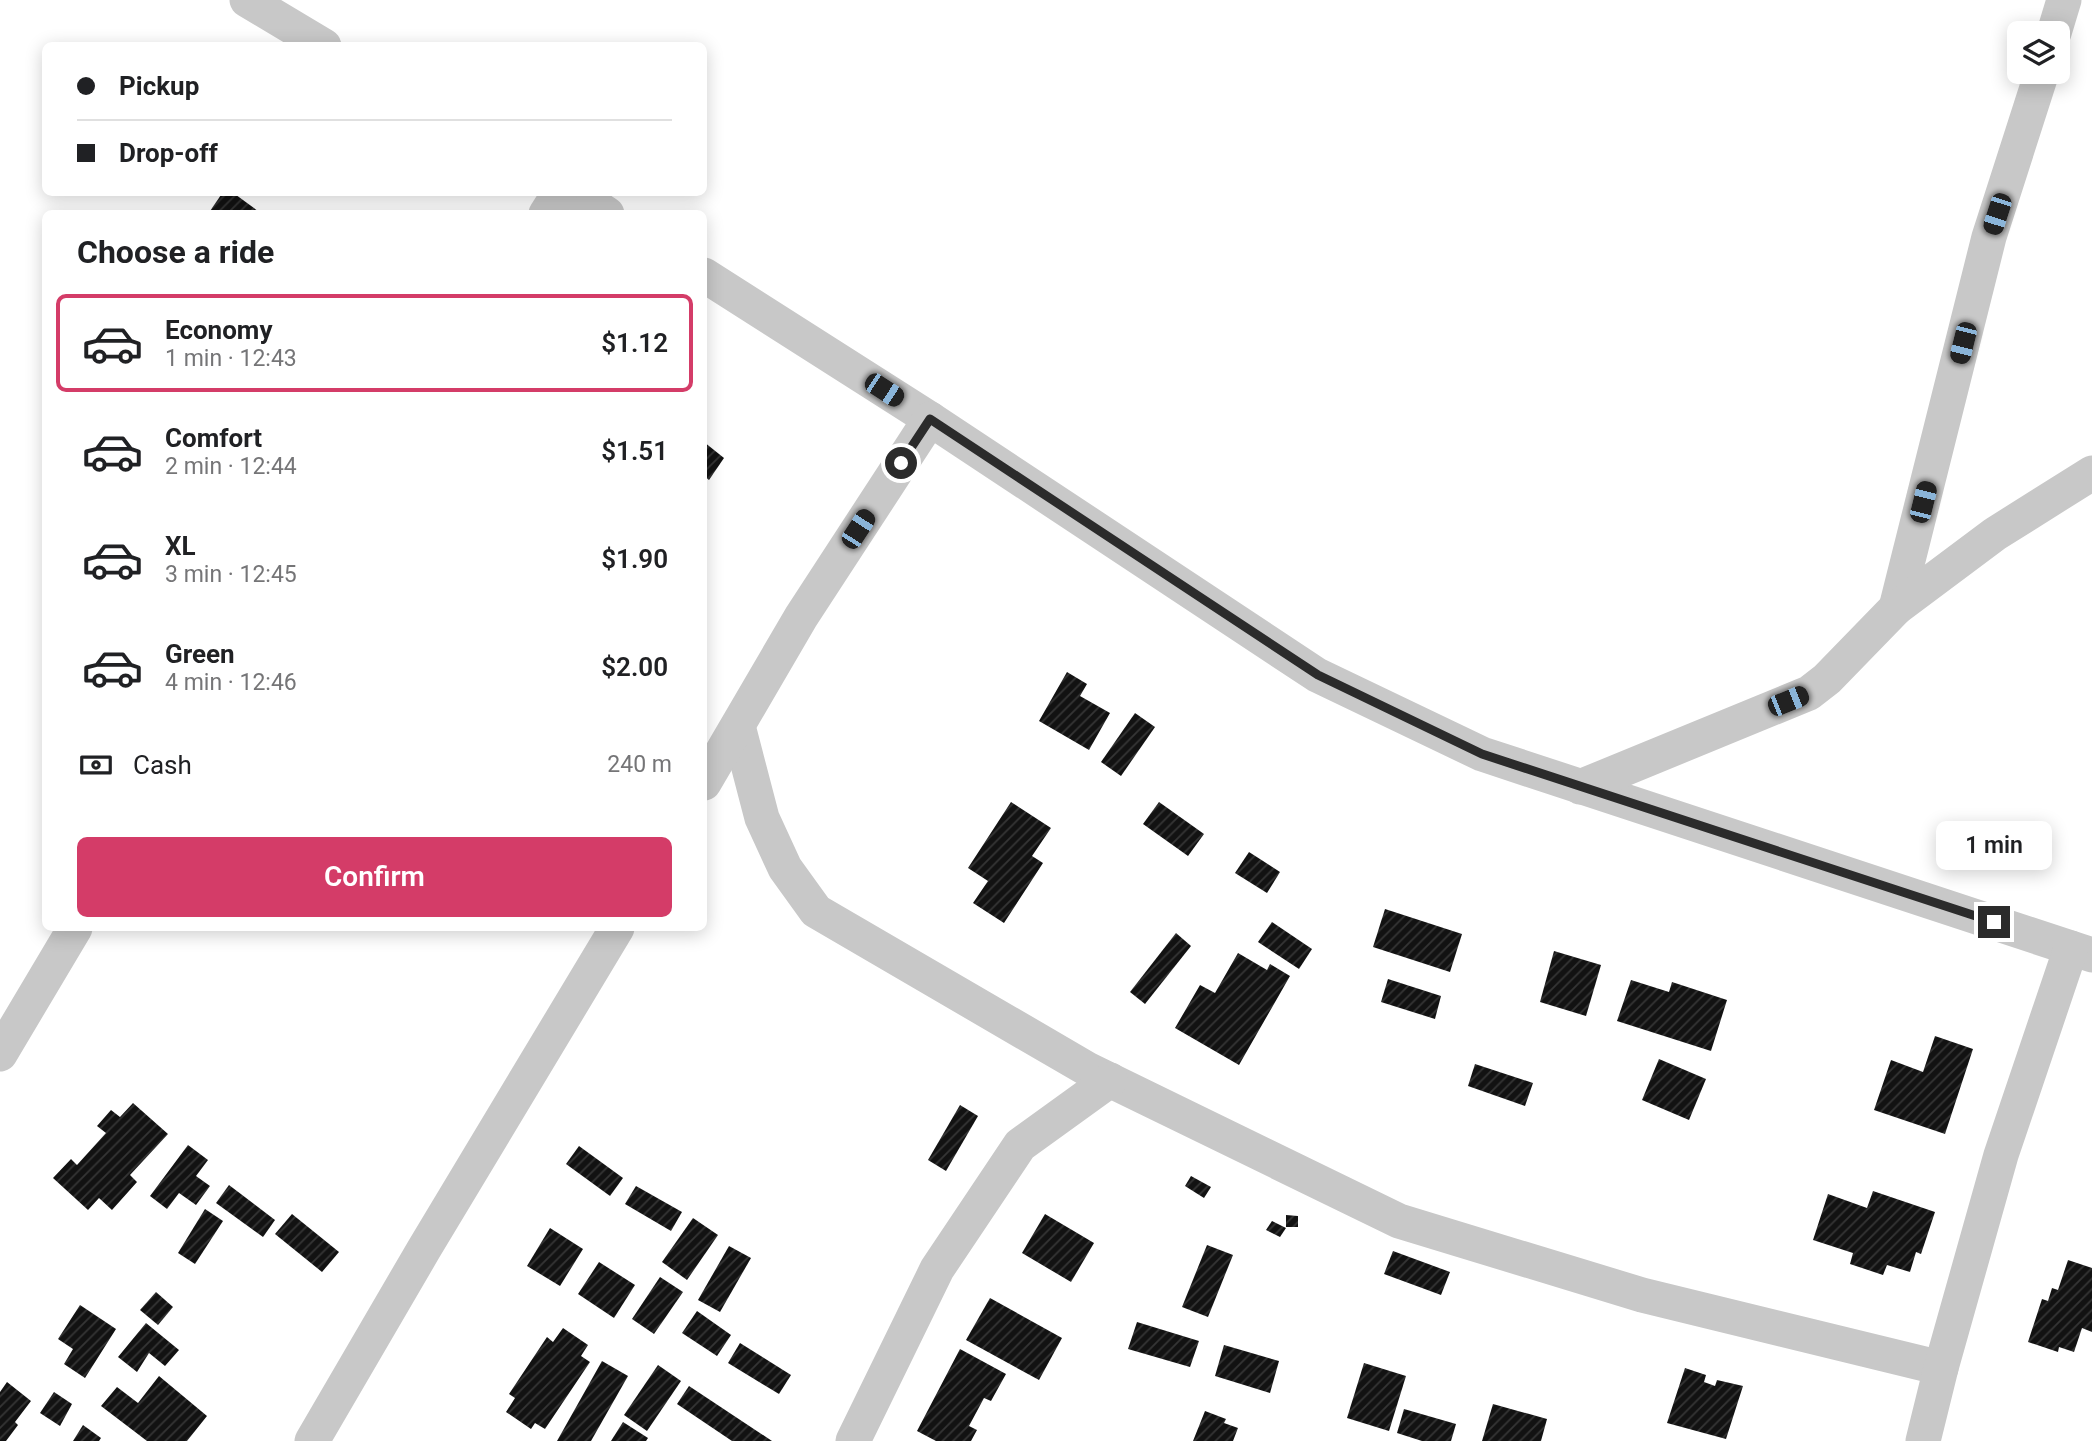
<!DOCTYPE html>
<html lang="en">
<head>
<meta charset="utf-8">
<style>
	:root { --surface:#fff; --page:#f2f2f2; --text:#202124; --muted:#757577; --line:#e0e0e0; --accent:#d43c68 }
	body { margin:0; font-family:Roboto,sans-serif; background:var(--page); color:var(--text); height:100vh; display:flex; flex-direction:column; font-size:26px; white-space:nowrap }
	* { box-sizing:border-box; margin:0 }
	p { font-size:23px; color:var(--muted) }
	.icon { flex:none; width:38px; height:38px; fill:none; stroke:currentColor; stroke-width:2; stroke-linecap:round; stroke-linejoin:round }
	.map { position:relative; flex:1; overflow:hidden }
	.side { position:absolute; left:42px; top:210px; width:665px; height:721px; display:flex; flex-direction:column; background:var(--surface); border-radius:10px; box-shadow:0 4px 18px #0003 }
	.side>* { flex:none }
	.banner { position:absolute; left:42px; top:42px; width:665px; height:154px; border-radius:10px; box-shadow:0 4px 18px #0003; display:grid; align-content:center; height:154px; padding:0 35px; background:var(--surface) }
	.fabs { position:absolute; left:2007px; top:21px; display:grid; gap:14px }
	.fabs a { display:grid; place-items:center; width:63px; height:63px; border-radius:10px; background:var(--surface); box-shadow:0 4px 18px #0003; font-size:35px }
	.end { position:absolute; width:32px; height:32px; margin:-16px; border:9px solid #2b2b2b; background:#fff; box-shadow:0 0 0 4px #fff }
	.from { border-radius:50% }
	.bubble { position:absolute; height:49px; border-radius:10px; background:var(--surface); box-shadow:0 4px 18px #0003; font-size:23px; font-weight:600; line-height:49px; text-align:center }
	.car { position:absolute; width:21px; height:42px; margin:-21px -10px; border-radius:9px; box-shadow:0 0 5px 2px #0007; background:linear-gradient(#222 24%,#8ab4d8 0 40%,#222 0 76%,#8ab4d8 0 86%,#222 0) }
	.banner b { display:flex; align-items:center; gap:24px; height:66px; font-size:26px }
	.banner b+b { border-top:2px solid var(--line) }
	.banner i { width:18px; height:18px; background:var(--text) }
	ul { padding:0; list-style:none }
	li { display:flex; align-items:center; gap:21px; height:98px; margin:0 14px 10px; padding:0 21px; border:4px solid transparent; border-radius:10px }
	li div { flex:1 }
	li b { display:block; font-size:26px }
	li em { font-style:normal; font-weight:600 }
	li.on { border-color:var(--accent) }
	li>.icon { width:63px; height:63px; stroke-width:1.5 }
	h2 { padding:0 35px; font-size:32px; line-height:84px }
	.pay { display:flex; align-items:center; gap:18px; height:77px; padding:0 35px; font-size:26px }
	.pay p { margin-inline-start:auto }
	.button { display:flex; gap:14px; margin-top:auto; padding:14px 35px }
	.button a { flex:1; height:80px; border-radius:10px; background:var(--accent); color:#fff; font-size:28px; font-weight:600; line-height:80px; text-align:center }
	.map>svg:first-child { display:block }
	.building { fill:url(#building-hatch) }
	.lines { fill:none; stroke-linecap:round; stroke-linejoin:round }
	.street { stroke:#c8c8c8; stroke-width:35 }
	.route { stroke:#2b2b2b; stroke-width:9 }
</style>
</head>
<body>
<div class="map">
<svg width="2092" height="1441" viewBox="0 0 2092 1441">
	<defs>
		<pattern id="building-hatch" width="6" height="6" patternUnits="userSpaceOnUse" patternTransform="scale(1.75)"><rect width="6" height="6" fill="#121212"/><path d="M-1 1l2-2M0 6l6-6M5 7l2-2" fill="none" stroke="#353535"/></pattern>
	</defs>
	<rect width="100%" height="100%" fill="#fff"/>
	<g class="building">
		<polygon points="223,192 232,192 262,214 208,214"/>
		<polygon points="704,442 724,458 709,480 704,476"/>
		<polygon points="1067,672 1087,684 1080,696 1110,713 1089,750 1039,721"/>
		<polygon points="1135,713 1155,727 1121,776 1101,762"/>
		<polygon points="1011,802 1051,828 1032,856 1043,863 1004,923 973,903 988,881 968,868"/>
		<polygon points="1159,802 1204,834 1188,856 1143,824"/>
		<polygon points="1249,852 1280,872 1267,893 1235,873"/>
		<polygon points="1385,909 1462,934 1450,972 1373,947"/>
		<polygon points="1272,922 1312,949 1299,969 1258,942"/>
		<polygon points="1176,933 1191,946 1145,1004 1130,992"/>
		<polygon points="1554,951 1601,965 1586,1016 1540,1002"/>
		<polygon points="1238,953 1267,970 1270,964 1290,976 1239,1065 1175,1028 1200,985 1215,993"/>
		<polygon points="1388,979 1441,996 1435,1019 1381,1002"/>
		<polygon points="1631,980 1669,992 1672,982 1727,1000 1711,1051 1617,1021"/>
		<polygon points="1935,1036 1973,1049 1945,1134 1874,1110 1891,1060 1923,1072"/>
		<polygon points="1659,1059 1706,1079 1689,1120 1642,1100"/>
		<polygon points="1475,1064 1533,1083 1525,1106 1468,1086"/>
		<polygon points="133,1103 168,1134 130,1175 137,1182 112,1210 99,1198 88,1210 53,1178 71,1159 77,1165 106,1133 97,1126 111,1110 120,1117"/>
		<polygon points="960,1105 978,1116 946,1171 928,1160"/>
		<polygon points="188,1145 208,1160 196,1176 210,1186 196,1205 179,1193 167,1209 150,1196"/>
		<polygon points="579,1146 623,1178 610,1196 566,1164"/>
		<polygon points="1191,1176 1211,1187 1204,1198 1185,1186"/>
		<polygon points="229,1185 275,1220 263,1237 216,1203"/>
		<polygon points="636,1186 682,1212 671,1231 625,1204"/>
		<polygon points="1873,1191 1935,1212 1921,1254 1916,1252 1910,1272 1887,1265 1883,1275 1850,1264 1853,1253 1813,1240 1828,1194 1867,1208"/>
		<polygon points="205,1209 223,1221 195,1264 178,1253"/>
		<polygon points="292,1214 339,1252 322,1272 275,1234"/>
		<polygon points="1045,1214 1094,1243 1071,1282 1022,1253"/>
		<polygon points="1286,1215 1298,1216 1298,1227 1286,1227"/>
		<polygon points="693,1218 718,1235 687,1280 662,1262"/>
		<polygon points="1272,1221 1286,1228 1280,1237 1266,1230"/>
		<polygon points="550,1228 583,1249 560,1286 527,1266"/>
		<polygon points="1207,1245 1233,1255 1208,1317 1182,1307"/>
		<polygon points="729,1246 751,1258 720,1312 698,1300"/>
		<polygon points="1393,1251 1450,1272 1441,1295 1384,1274"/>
		<polygon points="2068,1260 2092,1268 2092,1332 2082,1328 2074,1352 2059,1347 2058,1352 2028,1342 2042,1299 2048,1301 2052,1288 2058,1290"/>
		<polygon points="599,1262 635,1285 614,1318 578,1294"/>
		<polygon points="660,1277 683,1292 654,1334 632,1319"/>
		<polygon points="156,1292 173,1307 158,1325 140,1310"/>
		<polygon points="990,1298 1062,1338 1039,1380 966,1340"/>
		<polygon points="80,1305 116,1329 85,1378 64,1364 73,1349 58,1339"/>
		<polygon points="697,1311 731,1335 717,1356 682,1333"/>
		<polygon points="1137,1322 1199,1341 1190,1367 1128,1349"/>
		<polygon points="146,1323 179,1350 165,1366 149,1353 137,1372 118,1357"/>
		<polygon points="563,1328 588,1345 581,1356 590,1362 545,1429 535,1423 531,1429 506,1412 515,1398 509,1394 547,1337 553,1342"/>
		<polygon points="740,1343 791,1375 779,1394 728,1363"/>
		<polygon points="1224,1345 1279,1361 1270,1393 1215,1376"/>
		<polygon points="960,1349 1006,1374 991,1401 984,1398 969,1426 977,1430 971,1441 936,1441 917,1431"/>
		<polygon points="602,1361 628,1376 591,1441 557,1441"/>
		<polygon points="1364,1363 1406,1376 1389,1431 1347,1418"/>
		<polygon points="658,1365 681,1381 647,1431 624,1415"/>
		<polygon points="1685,1368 1706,1375 1704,1382 1715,1386 1717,1380 1743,1386 1726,1439 1667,1423"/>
		<polygon points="159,1376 207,1416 187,1441 147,1441 101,1406 117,1387 138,1403"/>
		<polygon points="7,1382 31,1401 15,1422 18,1425 6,1441 0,1441 0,1392"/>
		<polygon points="689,1386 772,1441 732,1441 677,1404"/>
		<polygon points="54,1392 72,1404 60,1426 40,1413"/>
		<polygon points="1493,1404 1547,1419 1541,1441 1482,1441"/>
		<polygon points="1404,1409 1456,1424 1451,1441 1422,1441 1397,1433"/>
		<polygon points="1205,1411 1226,1419 1224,1423 1238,1428 1233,1441 1193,1441"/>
		<polygon points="623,1422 648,1438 646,1441 611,1441"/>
		<polygon points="83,1425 101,1438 99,1441 73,1441"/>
	</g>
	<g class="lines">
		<g class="street">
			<polyline points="247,0 324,46"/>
			<polyline points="2054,33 2064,0"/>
			<polyline points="574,192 607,214"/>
			<polyline points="546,214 560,192"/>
			<polyline points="704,275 930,419 1317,675 1482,754 2092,955"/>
			<polyline points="1896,608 1989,237 2042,72"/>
			<polyline points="738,726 762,818 785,868 816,911 1089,1070 1399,1221 1642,1295 1941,1368"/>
			<polyline points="704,783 801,617 930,419"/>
			<polyline points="1580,787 1809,693 1827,679 1896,608 1995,534 2092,473"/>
			<polyline points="0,1054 75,928"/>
			<polyline points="312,1441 424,1249 617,928"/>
			<polyline points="853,1441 937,1269 1020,1145 1110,1080"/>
			<polyline points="1923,1441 1941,1368 2001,1155 2071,948"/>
		</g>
	</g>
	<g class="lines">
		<polyline class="route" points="901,463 930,419 1318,675 1482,754 1994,922"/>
	</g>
</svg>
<div class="fabs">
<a><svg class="icon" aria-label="layers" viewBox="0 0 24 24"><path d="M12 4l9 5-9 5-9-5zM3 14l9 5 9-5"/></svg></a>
</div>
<i class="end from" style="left:901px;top:463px"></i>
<i class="end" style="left:1994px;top:922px"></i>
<div class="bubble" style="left:1936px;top:821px;width:116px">1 min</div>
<i class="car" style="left:1997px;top:214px;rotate:198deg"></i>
<i class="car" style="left:1963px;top:343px;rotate:194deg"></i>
<i class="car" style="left:884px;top:390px;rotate:123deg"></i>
<i class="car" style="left:1923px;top:502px;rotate:14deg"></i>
<i class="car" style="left:858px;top:529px;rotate:33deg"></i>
<i class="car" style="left:1788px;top:701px;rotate:68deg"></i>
<div class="banner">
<b><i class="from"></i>Pickup</b>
<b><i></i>Drop-off</b>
</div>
<section class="side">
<h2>Choose a ride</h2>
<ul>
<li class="on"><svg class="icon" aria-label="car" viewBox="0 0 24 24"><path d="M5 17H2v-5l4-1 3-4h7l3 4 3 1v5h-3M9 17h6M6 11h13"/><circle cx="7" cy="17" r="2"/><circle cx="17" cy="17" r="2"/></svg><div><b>Economy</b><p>1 min · 12:43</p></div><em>$1.12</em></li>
<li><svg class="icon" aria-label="car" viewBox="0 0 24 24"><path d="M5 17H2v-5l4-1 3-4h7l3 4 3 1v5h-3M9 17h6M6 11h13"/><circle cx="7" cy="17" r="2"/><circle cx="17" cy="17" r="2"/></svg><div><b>Comfort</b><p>2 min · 12:44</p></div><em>$1.51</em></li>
<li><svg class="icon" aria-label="car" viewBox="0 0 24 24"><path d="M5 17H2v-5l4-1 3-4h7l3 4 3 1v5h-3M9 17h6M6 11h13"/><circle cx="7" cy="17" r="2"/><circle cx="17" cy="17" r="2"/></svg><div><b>XL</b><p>3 min · 12:45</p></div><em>$1.90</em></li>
<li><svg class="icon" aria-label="car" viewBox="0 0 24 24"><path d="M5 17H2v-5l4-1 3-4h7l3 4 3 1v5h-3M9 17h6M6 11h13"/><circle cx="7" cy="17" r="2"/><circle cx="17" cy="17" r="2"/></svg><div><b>Green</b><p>4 min · 12:46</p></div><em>$2.00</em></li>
</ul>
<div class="pay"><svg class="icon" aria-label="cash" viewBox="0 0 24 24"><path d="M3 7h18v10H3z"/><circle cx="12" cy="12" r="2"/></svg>Cash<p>240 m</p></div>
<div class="button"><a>Confirm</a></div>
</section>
</div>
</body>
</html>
